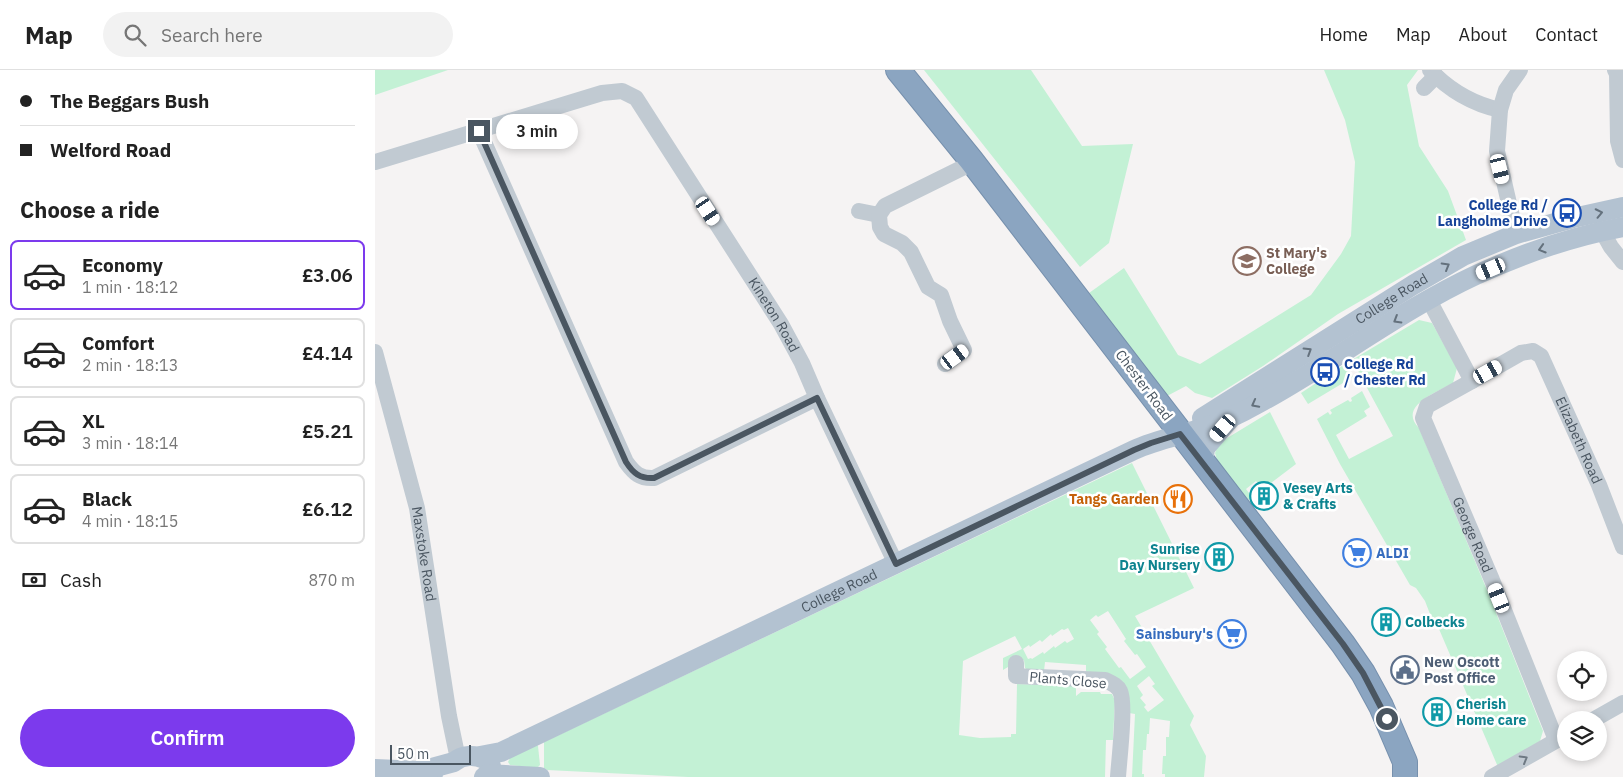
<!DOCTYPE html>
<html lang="en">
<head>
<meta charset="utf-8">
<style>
	:root { --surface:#fff; --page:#f2f2f2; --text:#222; --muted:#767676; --line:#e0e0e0; --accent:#7c3aed }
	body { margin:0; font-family:"IBM Plex Sans",sans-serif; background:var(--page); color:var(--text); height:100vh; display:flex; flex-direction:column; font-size:19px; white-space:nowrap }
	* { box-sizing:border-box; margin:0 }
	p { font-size:16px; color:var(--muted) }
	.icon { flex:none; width:28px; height:28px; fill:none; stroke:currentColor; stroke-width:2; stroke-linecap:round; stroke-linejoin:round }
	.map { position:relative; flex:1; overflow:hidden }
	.sheet { display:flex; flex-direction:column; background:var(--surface); width:375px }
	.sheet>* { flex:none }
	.top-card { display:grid; align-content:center; height:110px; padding:0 20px; background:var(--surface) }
	.fabs { position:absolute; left:1182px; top:581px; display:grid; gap:10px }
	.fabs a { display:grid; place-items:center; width:50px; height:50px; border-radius:50%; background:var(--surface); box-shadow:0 2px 8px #0003; font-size:25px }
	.scale { position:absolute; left:15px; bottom:12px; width:81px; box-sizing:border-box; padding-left:5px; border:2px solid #4a5661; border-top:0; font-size:14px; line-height:18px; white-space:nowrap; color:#4a5661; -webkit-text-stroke:4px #fff; paint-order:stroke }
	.end { position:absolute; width:22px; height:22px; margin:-11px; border:6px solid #4a5661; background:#fff; box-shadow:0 0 0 2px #fff }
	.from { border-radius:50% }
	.bubble { position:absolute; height:35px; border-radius:18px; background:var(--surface); box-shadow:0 2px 8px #0003; font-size:16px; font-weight:600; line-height:35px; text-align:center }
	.car { position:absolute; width:15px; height:30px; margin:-15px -8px; border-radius:6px; box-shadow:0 0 4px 1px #0007; background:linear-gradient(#fff 24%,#345 0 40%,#fff 0 76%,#345 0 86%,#fff 0) }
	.top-card b { display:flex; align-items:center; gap:18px; height:48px; font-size:19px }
	.top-card b+b { border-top:1px solid var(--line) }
	.top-card i { width:12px; height:12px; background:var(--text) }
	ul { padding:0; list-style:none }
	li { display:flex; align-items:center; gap:15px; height:70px; margin:0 10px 8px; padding:0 10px; border:2px solid var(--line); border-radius:8px }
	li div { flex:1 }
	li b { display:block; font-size:19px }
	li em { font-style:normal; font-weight:600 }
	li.current { border-color:var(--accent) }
	li>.icon { width:45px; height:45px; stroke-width:1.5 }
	h2 { padding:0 20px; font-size:22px; line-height:60px }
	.pay { display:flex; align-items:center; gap:12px; height:55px; padding:0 20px; font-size:19px }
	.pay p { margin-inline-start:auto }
	.cta { display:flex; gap:10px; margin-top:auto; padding:10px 20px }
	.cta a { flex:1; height:58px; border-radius:30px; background:var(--accent); color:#fff; font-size:20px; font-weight:600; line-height:58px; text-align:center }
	header { display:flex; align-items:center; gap:30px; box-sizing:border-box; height:70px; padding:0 25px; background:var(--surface); border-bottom:1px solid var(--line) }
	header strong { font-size:24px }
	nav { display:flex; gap:28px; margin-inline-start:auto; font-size:18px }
	.search { width:350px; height:45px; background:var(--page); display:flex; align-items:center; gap:12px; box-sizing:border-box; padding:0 18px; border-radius:28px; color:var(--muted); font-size:19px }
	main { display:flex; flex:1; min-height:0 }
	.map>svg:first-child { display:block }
	.green { fill:#c3f1d5; fill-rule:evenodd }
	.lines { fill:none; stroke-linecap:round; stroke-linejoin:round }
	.highway-casing { stroke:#7690ad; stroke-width:26 }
	.minor { stroke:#c1cad2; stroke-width:16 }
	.major { stroke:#b3c2d1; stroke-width:20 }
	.highway { stroke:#8ba5c1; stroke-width:24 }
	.oneway { stroke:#64717d }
	.oneway2 { stroke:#6e7983 }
	.route { stroke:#4a5661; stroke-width:6 }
	.labels { text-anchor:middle; stroke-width:5; stroke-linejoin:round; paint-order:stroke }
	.transit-label { font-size:14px; font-weight:bold; fill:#164399; stroke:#fff; text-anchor:end }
	.education-label { font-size:14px; font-weight:bold; fill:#785e54; stroke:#fff; text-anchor:start }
	.street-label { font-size:14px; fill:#4a5661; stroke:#fff }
	.culture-label { font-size:14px; font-weight:bold; fill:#0d838f; stroke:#fff; text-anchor:start }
	.food-label { font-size:14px; font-weight:bold; fill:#c56008; stroke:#fff; text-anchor:end }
	.shop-label { font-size:14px; font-weight:bold; fill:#366cbe; stroke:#fff; text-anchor:start }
	.service-label { font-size:14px; font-weight:bold; fill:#4e5e75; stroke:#fff; text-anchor:start }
</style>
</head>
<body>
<header>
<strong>Map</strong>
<div class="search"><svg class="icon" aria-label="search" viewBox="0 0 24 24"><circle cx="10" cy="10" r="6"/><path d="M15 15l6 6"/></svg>Search here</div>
<nav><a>Home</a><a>Map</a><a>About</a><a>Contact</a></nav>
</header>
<main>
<section class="sheet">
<div class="top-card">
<b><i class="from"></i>The Beggars Bush</b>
<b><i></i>Welford Road</b>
</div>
<h2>Choose a ride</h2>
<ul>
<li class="current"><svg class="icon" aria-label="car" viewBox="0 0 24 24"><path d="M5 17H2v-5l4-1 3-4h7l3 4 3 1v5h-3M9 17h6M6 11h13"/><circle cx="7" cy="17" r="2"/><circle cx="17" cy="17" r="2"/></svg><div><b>Economy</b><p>1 min · 18:12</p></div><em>£3.06</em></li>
<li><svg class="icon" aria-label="car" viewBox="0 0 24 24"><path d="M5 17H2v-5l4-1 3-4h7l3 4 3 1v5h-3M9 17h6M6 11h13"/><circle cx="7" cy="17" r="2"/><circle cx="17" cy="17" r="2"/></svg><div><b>Comfort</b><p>2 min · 18:13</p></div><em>£4.14</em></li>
<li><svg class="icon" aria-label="car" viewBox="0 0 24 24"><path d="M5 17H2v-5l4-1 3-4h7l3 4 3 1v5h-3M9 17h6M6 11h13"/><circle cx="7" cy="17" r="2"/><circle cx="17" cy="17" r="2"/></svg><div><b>XL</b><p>3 min · 18:14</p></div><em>£5.21</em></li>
<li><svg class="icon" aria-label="car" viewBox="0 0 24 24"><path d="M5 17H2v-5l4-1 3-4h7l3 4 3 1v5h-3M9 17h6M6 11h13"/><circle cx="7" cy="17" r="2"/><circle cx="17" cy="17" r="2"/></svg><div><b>Black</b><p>4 min · 18:15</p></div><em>£6.12</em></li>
</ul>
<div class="pay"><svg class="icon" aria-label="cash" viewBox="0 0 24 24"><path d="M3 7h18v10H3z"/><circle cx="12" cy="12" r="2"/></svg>Cash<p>870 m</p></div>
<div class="cta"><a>Confirm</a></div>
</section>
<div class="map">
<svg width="1248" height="707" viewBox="0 0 1248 707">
	<rect width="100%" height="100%" fill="#f5f3f3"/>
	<g class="green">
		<polygon points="0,0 73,0 0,25"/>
		<polygon points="549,0 656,0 707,76 758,74 734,173 705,197"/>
		<polygon points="949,0 1043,0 1032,15 1044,76 1073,121 1091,170 963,244 888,296 837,328 820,323 811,316 792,326 714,223 749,198 803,285 825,294 936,225 966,184 976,166 980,92 970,50"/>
		<path d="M1044,250L1057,253L1082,298L1078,313C1063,322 1022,336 1044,358L1112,520L1168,661L1165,671L1123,697L1064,559H1063L1055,544L1050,531L1041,518L1035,515L965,394L942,349L953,342L955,345L957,343L955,340L973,330L975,332L977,331L976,328L987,321L995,337L989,341L992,346L961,365L974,389L1018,366L977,290Z"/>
		<polygon points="970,294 978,307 933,334 926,323"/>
		<polygon points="895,342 921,394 888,419 881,411 871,419 877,427 873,430 842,390 840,383 844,373"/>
		<path d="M757,393L819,518L760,546L819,646L815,655L831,686L829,707H790V704H787L788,686H791V667H794L795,651L775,648L774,664H772L771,680H768L767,704H769V707H757L760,644L754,643L753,623L711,604V595L670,592L669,601L653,600L650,598L649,590L636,589L633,597L628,600V588L647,579L640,566L588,591L584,665L605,668L636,667V664H641L642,614L701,616V626L706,622H725L726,624H737L740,631L738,668L740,670H731L730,707H313L172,700L169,698V672ZM733,541L751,569L749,571L760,585L762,584L771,597L755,609L746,597L744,598L730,579L732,577L722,564L724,562L715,550L721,545L723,547ZM693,558L699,569L692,573L690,571L680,578L679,576L669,584L668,582L657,589L656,588L653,589L648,579L654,575L655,577L665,570L667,572L676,564L677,566L687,559L689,560ZM774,606L780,614L777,616L789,630L773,642L769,637L771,635L765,628L768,625L762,616Z"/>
		<polygon points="162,675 163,676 165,695 162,698 135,695 133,692 135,688"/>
	</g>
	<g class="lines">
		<defs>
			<polyline id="highway" points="523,0 596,90 968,574 988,603 1006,636 1030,692 1030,707"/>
		</defs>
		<use href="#highway" class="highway-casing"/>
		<g class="minor">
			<path d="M1055,0C1074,20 1098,34 1125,40"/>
			<polyline points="1240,0 1242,4 1243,71 1248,90"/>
			<polyline points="1049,18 1061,6"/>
			<path d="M104,61L251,392C259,403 265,409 279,408L442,328"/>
			<path id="s1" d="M0,92L227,23L247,21L261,28L406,254L427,293L442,328L521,494"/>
			<polyline points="484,141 504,145"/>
			<polyline points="1227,161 1236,177 1248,192"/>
			<polyline points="1141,164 1122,81 1125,40 1131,20 1145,0"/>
			<path id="s2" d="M1054,230L1097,311L1146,283L1158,281L1166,286L1224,415L1248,477"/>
			<path id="s3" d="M0,282L42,438L74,646L83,689"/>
			<polyline points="570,294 589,280 575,251 566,225 553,217 536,182 527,173 509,164 505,157 504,145 510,136 589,97 596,90"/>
			<path id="s4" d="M1097,311L1052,336L1048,348L1117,510L1181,670"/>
			<path d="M641,593V606L730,610C736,613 742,615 745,621C751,633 744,691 743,707"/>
			<polyline points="1218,650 1248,633"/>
			<polyline points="1117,707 1191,665"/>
		</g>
		<g class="major">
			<path id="s5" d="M827,348L1038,215L1088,186L1141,164L1198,148L1248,137"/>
			<polyline points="828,394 830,378 855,349"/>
			<path id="s6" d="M105,686L126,682L759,380C783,369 809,365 834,356C858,348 881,335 902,323C968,285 1032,237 1101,205C1147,184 1198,166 1248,157"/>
			<polyline points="0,699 46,701 58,704"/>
			<path d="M46,701L79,692C96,677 131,693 109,707"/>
			<polyline points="113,704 165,707"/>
		</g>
		<use href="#highway" class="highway"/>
	</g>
	<defs><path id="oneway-chevron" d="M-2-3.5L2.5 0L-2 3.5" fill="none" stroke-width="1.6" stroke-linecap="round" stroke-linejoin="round" transform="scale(1.25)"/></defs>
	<g class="oneway">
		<use href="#oneway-chevron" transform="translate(1224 143) rotate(-12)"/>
		<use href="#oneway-chevron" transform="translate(1167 179) rotate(163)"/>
		<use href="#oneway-chevron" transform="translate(1071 196) rotate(-30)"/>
		<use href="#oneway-chevron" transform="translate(1022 250) rotate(149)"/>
		<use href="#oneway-chevron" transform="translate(933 281) rotate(-32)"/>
		<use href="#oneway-chevron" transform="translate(880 334) rotate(152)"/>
	</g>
	<use class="oneway2" href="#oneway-chevron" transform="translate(1149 689) rotate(-30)"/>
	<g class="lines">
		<path class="route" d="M104,61L251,392C258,403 265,409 279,408L442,328L521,494L759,380L776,373L805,364L968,574L988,603L1012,649"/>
	</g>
	<defs>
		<symbol id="bus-ring" viewBox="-11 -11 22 22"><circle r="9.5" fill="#fff" stroke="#1a4fb4" stroke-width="1.5"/><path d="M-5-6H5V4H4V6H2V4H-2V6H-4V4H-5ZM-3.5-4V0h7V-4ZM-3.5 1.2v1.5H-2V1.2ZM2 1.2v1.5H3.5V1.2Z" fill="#1a4fb4"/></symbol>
		<symbol id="university-ring" viewBox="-11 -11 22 22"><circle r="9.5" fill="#fff" stroke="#8d6e63" stroke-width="1.5"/><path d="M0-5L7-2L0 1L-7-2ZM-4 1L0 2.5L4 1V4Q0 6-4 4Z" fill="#8d6e63"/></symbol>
		<symbol id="building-ring" viewBox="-11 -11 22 22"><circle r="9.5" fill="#fff" stroke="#0f9aa8" stroke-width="1.5"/><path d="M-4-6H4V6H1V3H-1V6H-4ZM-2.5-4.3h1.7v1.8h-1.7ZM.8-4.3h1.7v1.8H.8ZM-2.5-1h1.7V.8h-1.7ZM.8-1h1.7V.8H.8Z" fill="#0f9aa8"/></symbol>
		<symbol id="restaurant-ring" viewBox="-11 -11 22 22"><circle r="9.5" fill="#fff" stroke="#e8710a" stroke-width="1.5"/><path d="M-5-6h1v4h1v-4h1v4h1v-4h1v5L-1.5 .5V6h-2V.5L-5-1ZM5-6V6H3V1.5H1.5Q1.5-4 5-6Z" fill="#e8710a"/></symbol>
		<symbol id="supermarket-ring" viewBox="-11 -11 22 22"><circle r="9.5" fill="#fff" stroke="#3f7fe0" stroke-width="1.5"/><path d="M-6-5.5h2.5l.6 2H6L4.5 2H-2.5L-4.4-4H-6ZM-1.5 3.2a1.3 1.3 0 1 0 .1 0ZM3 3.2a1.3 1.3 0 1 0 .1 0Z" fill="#3f7fe0"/></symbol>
		<symbol id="civic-ring" viewBox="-11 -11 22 22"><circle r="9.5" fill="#fff" stroke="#5c6f8a" stroke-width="1.5"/><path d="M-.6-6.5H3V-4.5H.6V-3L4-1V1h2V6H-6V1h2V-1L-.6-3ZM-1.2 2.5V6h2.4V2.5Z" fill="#5c6f8a"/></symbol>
	</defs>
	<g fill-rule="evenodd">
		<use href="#bus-ring" x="1176" y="127" width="32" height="32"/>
		<use href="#university-ring" x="856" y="175" width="32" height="32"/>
		<use href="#bus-ring" x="934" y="286" width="32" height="32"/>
		<use href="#building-ring" x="873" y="410" width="32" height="32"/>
		<use href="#restaurant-ring" x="787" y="413" width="32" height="32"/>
		<use href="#supermarket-ring" x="966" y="467" width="32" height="32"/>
		<use href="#building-ring" x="828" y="471" width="32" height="32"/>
		<use href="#building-ring" x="995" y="536" width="32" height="32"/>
		<use href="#supermarket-ring" x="841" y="548" width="32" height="32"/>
		<use href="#civic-ring" x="1014" y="584" width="32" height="32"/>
		<use href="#building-ring" x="1046" y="626" width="32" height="32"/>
	</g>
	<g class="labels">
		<g class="transit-label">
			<text x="1173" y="140">College Rd /<tspan x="1173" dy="16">Langholme Drive</tspan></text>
			<text x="969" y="299" text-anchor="start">College Rd<tspan x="969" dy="16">/ Chester Rd</tspan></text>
		</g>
		<g class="education-label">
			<text x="891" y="188">St Mary's<tspan x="891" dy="16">College</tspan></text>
		</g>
		<g class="street-label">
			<text dy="5" stroke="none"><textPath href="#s5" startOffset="224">College Road</textPath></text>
			<text dy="5" stroke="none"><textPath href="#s1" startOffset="530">Kineton Road</textPath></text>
			<text transform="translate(769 315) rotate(53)" y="5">Chester Road</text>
			<text dy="5" stroke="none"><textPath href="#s2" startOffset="262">Elizabeth Road</textPath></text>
			<text dy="5" stroke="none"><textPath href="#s4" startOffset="191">George Road</textPath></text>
			<text dy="5" stroke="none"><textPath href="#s3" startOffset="208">Maxstoke Road</textPath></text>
			<text dy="5" stroke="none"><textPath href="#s6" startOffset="396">College Road</textPath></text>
			<text transform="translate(693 610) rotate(5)" y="5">Plants Close</text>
		</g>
		<g class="culture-label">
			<text x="908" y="423">Vesey Arts<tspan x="908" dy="16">&amp; Crafts</tspan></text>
			<text x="825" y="484" text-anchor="end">Sunrise<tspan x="825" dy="16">Day Nursery</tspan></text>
			<text x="1030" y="557">Colbecks</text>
			<text x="1081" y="639">Cherish<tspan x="1081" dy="16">Home care</tspan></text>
		</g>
		<g class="food-label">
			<text x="784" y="434">Tangs Garden</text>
		</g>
		<g class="shop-label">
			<text x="1001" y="488">ALDI</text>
			<text x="838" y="569" text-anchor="end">Sainsbury's</text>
		</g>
		<g class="service-label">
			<text x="1049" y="597">New Oscott<tspan x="1049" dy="16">Post Office</tspan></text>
		</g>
	</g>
</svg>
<div class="fabs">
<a><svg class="icon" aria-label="locate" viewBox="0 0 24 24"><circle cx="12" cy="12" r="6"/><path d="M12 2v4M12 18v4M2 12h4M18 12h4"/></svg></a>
<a><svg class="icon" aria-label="layers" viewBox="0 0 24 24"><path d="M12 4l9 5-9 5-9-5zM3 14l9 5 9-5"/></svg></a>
</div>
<div class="scale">50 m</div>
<i class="end from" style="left:1012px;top:649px"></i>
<i class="end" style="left:104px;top:61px"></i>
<div class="bubble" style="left:121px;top:44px;width:82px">3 min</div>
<i class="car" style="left:1125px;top:99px;rotate:166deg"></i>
<i class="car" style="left:333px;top:141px;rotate:147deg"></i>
<i class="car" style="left:1116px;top:199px;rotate:247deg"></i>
<i class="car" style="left:580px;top:287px;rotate:54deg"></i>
<i class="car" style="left:1113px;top:302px;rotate:61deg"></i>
<i class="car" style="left:848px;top:358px;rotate:221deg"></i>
<i class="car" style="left:1124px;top:528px;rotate:338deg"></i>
</div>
</main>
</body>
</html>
